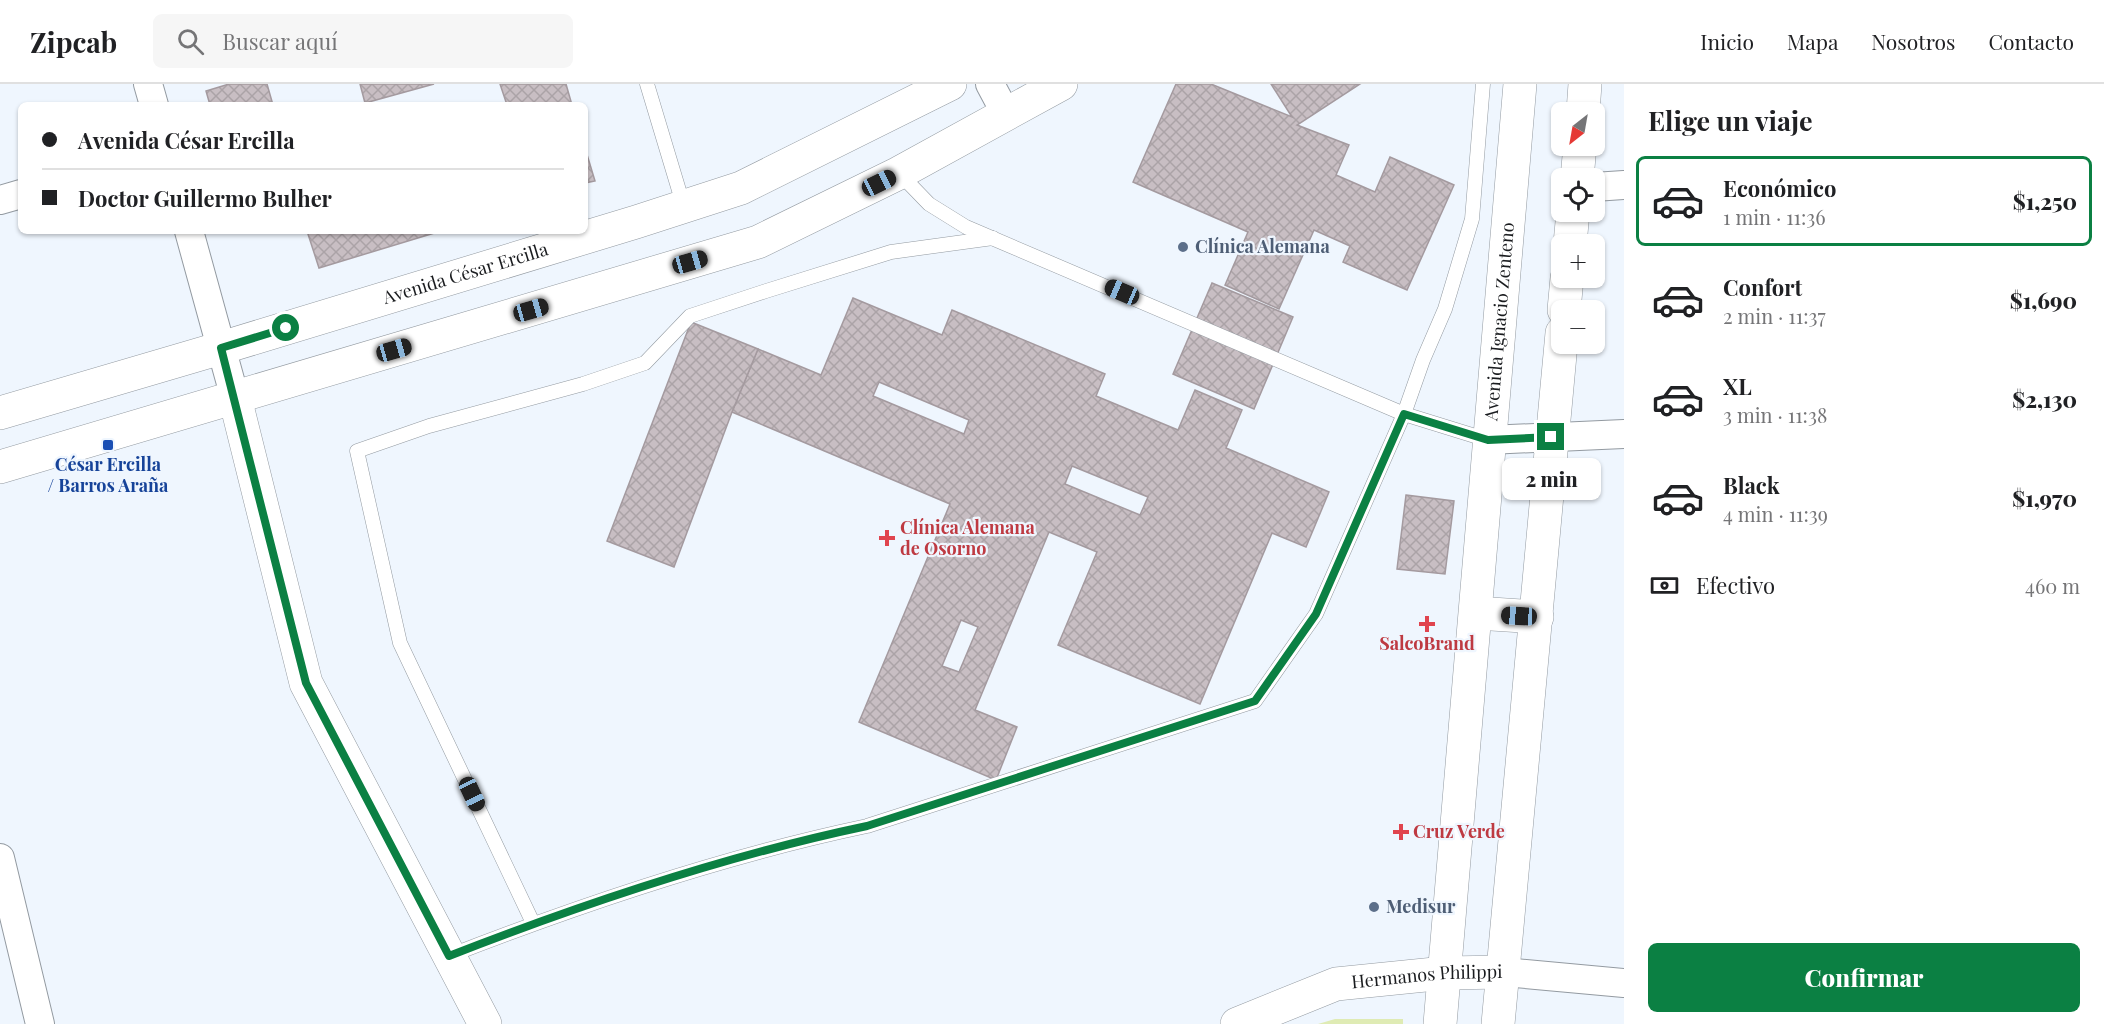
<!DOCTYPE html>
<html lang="es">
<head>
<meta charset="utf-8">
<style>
	:root { --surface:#fff; --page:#f6f6f6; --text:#202124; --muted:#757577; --line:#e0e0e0; --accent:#0b8043 }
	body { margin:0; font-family:"Playfair Display",serif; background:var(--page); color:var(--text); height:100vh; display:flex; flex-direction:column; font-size:22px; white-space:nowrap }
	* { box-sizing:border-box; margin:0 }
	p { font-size:20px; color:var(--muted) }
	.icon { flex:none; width:33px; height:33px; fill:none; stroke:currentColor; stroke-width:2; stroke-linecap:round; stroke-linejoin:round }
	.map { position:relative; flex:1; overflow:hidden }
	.details { display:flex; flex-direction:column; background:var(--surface); width:480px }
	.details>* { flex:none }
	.banner { position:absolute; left:18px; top:18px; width:570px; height:132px; border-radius:9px; box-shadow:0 2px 4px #0004; display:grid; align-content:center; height:132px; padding:0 24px; background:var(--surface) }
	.needle { width:39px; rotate:211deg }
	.buttons { position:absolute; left:1551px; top:18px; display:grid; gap:12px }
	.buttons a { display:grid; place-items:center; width:54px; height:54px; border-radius:9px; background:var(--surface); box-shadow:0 2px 4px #0004; font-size:30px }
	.end { position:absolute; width:27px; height:27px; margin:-14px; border:8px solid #0b8043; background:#fff; box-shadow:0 0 0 3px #fff }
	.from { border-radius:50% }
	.bubble { position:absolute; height:42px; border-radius:9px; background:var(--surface); box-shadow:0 2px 4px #0004; font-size:20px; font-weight:800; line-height:42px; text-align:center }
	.car { position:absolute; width:18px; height:36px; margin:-18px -9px; border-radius:8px; box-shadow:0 0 4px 2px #0007; background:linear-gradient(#222 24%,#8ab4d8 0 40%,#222 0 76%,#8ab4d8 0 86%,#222 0) }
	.banner b { display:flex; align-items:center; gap:21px; height:57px; font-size:22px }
	.banner b+b { border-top:2px solid var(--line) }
	.banner i { width:15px; height:15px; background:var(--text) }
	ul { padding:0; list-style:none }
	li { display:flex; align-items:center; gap:18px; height:90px; margin:0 12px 9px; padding:0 12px; border:3px solid transparent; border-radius:9px }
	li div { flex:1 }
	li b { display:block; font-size:22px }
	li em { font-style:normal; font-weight:800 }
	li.current { border-color:var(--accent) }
	li>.icon { width:54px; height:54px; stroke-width:1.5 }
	h2 { padding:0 24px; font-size:27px; line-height:72px }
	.pay { display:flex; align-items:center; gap:15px; height:66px; padding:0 24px; font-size:22px }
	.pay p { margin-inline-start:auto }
	.button { display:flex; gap:12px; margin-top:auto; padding:12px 24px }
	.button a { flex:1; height:69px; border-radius:9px; background:var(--accent); color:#fff; font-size:24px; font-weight:800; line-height:69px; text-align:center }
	header { display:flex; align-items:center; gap:36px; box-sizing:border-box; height:84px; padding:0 30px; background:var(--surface); border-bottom:2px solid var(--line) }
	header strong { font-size:28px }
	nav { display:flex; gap:33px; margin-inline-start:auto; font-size:21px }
	.search { width:420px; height:54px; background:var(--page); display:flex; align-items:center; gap:15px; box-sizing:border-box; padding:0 21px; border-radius:9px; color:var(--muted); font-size:22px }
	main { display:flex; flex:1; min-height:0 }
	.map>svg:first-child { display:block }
	.green { fill:#dfebb4 }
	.building { fill:url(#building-cross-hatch); stroke:#a49a9f; stroke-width:1.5; fill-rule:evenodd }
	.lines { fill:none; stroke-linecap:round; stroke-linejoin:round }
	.service-casing { stroke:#939aa1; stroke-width:15 }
	.minor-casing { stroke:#939aa1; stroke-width:30 }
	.tertiary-casing { stroke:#939aa1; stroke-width:34 }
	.secondary-casing { stroke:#939aa1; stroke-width:34 }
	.service { stroke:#fff; stroke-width:14 }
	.minor { stroke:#fff; stroke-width:28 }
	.tertiary { stroke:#fff; stroke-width:33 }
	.secondary { stroke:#fff; stroke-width:33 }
	.route { stroke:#0b8043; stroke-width:8 }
	.service-dot { fill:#5c6f8a; stroke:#eff6fe; stroke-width:2 }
	.transit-dot { fill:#1a4fb4; stroke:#eff6fe; stroke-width:2 }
	.health-dot { fill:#e0444e; stroke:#eff6fe; stroke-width:2 }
	.labels { text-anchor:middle; stroke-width:4.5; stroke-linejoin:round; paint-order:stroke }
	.service-label { font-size:18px; font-weight:bold; fill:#4e5e75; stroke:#eff6fe; text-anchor:start }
	.street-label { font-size:18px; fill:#1a1c1f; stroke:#eff6fe }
	.transit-label { font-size:18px; font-weight:bold; fill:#164399; stroke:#eff6fe }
	.health-label { font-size:18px; font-weight:bold; fill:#be3a42; stroke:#eff6fe; text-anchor:start }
</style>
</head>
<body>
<header>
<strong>Zipcab</strong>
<div class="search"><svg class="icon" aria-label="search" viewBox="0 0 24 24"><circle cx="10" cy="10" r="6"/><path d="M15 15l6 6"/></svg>Buscar aquí</div>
<nav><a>Inicio</a><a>Mapa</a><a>Nosotros</a><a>Contacto</a></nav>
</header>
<main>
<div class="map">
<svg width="1624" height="940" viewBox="0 0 1624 940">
	<defs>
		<pattern id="building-cross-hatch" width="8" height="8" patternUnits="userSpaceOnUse" patternTransform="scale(1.5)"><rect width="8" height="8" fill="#c8bec3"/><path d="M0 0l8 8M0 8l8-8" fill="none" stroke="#aba3a7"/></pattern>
	</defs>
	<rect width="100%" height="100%" fill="#eff6fe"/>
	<polygon class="green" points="1335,935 1403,935 1403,940 1318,940"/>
	<g class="building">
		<polygon points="229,0 267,0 273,21 210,21 206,7"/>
		<polygon points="360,0 434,0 365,19"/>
		<polygon points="500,0 566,0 572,21 507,21"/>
		<polygon points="1176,0 1211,0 1292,33 1271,0 1360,0 1297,41 1349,61 1336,91 1375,108 1390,73 1454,101 1407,206 1343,178 1350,162 1314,146 1279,225 1225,201 1248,148 1133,98"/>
		<polygon points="585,64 595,97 585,99"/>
		<polygon points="307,147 441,147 319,184"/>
		<polygon points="1212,199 1293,233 1254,325 1173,290"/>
		<path d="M853,214L942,251L952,226L1105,290L1096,312L1178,346L1195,306L1242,326L1226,364L1329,408L1306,463L1272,449L1200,620L1058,561L1097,468L1049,448L975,626L1017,643L996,696L859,638L950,420L732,328L758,265L821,291ZM879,298L969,336L964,350L873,312ZM1072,382L1148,413L1140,431L1065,400ZM961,536L978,543L959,588L942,582Z"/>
		<polygon points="691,238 758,265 732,328 674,483 607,457"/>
		<polygon points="1406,411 1454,417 1445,490 1397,485"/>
	</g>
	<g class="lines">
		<defs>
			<g id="service">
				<polyline points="647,0 684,123"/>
				<polyline points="899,89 929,120 966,143 1404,330 1488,356"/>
				<polyline points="533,839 400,559 357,367 429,342 583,300 645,279 690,232 766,207 891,168 993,154"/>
				<path d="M449,872C585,819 724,772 867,742L1255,617L1316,530L1404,330L1423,276L1445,225L1472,135L1483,0"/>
			</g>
			<g id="minor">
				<polyline points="148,0 154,21"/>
				<polyline points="990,0 1006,30"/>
				<polyline points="1594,103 1624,101"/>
				<polyline points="0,116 21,110"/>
				<polyline points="189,147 235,314"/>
				<polyline points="1488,356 1624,350"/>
				<polyline points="0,774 40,940"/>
				<polyline points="1504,888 1624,899"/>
			</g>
			<g id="tertiary">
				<polyline points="235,314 306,599 485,940"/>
				<path id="s1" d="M1237,940L1336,900L1445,889L1504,888"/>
			</g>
			<g id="secondary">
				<polyline points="1583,28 1585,0"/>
				<polyline points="1577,94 1580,62"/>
				<polyline points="1570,160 1573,128"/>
				<polyline points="1564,226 1567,194"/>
				<path id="s2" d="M0,329L221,264L636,138L741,104L950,0"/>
				<polyline points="0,383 758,158 899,89 1061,0"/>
				<polyline points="1476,529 1537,533"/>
				<path id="s3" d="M1440,940L1520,0"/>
				<polyline points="1498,940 1562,249"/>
			</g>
		</defs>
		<use href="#service" class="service-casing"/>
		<use href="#minor" class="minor-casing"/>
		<use href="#tertiary" class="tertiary-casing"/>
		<use href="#secondary" class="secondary-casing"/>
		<use href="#service" class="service"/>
		<use href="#minor" class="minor"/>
		<use href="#tertiary" class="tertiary"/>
		<use href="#secondary" class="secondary"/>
	</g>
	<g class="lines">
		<path class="route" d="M286,244L221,264L306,599L449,872C585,819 724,772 867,742L1255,617L1316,530L1404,330L1488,356L1551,353"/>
	</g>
	<g class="service-dot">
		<circle cx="1183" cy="163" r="6"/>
		<circle cx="1374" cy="823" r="6"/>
	</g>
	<rect class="transit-dot" x="102" y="355" width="12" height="12" rx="3"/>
	<g class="health-dot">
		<path d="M884 445h6v6h6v6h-6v6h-6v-6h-6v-6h6z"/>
		<path d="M1424 531h6v6h6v6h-6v6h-6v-6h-6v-6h6z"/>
		<path d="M1398 739h6v6h6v6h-6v6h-6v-6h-6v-6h6z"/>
	</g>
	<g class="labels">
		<g class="service-label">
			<text x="1195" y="169">Clínica Alemana</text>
			<text x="1386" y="829">Medisur</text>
		</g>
		<g class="street-label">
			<text dy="6" stroke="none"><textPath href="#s2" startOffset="486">Avenida César Ercilla</textPath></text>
			<text dy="6" stroke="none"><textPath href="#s3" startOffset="705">Avenida Ignacio Zenteno</textPath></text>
			<text dy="6" stroke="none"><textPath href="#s1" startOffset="198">Hermanos Philippi</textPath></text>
		</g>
		<g class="transit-label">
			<text x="108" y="387">César Ercilla<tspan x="108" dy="21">/ Barros Araña</tspan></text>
		</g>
		<g class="health-label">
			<text x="900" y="450">Clínica Alemana<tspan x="900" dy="21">de Osorno</tspan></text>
			<text x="1427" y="566" text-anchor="middle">SalcoBrand</text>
			<text x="1413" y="754">Cruz Verde</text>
		</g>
	</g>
</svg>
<div class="buttons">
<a><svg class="needle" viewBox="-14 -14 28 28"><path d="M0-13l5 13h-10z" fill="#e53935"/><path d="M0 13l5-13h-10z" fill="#757577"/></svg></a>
<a><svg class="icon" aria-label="locate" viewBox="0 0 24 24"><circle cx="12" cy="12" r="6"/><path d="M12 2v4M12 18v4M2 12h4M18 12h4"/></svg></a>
<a>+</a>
<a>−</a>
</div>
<i class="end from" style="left:286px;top:244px"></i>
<i class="end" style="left:1551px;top:353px"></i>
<div class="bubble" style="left:1502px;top:374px;width:99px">2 min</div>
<i class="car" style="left:879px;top:99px;rotate:64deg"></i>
<i class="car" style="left:690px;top:178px;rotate:74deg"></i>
<i class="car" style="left:1122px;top:208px;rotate:293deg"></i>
<i class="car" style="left:531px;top:226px;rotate:74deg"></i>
<i class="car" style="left:394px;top:266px;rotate:74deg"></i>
<i class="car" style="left:1519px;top:532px;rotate:273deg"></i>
<i class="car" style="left:472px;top:710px;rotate:155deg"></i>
<div class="banner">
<b><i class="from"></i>Avenida César Ercilla</b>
<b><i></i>Doctor Guillermo Bulher</b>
</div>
</div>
<section class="details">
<h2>Elige un viaje</h2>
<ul>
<li class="current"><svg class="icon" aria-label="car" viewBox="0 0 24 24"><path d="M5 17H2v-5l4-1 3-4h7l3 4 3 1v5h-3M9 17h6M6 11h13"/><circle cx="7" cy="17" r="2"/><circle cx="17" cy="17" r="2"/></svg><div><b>Económico</b><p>1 min · 11:36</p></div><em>$1,250</em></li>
<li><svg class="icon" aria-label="car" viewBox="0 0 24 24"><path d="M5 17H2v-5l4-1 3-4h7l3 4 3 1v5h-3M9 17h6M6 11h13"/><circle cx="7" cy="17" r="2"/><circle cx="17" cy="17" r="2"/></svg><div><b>Confort</b><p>2 min · 11:37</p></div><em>$1,690</em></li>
<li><svg class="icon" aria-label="car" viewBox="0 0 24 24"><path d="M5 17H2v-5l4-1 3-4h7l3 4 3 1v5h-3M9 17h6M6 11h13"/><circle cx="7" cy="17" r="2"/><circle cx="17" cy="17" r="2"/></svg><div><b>XL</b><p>3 min · 11:38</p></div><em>$2,130</em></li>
<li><svg class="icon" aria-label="car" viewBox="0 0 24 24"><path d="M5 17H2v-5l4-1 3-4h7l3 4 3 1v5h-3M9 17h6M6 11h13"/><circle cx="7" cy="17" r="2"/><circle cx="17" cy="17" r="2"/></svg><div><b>Black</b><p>4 min · 11:39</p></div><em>$1,970</em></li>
</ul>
<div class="pay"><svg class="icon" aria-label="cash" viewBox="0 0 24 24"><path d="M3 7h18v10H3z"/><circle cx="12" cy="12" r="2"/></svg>Efectivo<p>460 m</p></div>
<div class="button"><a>Confirmar</a></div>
</section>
</main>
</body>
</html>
